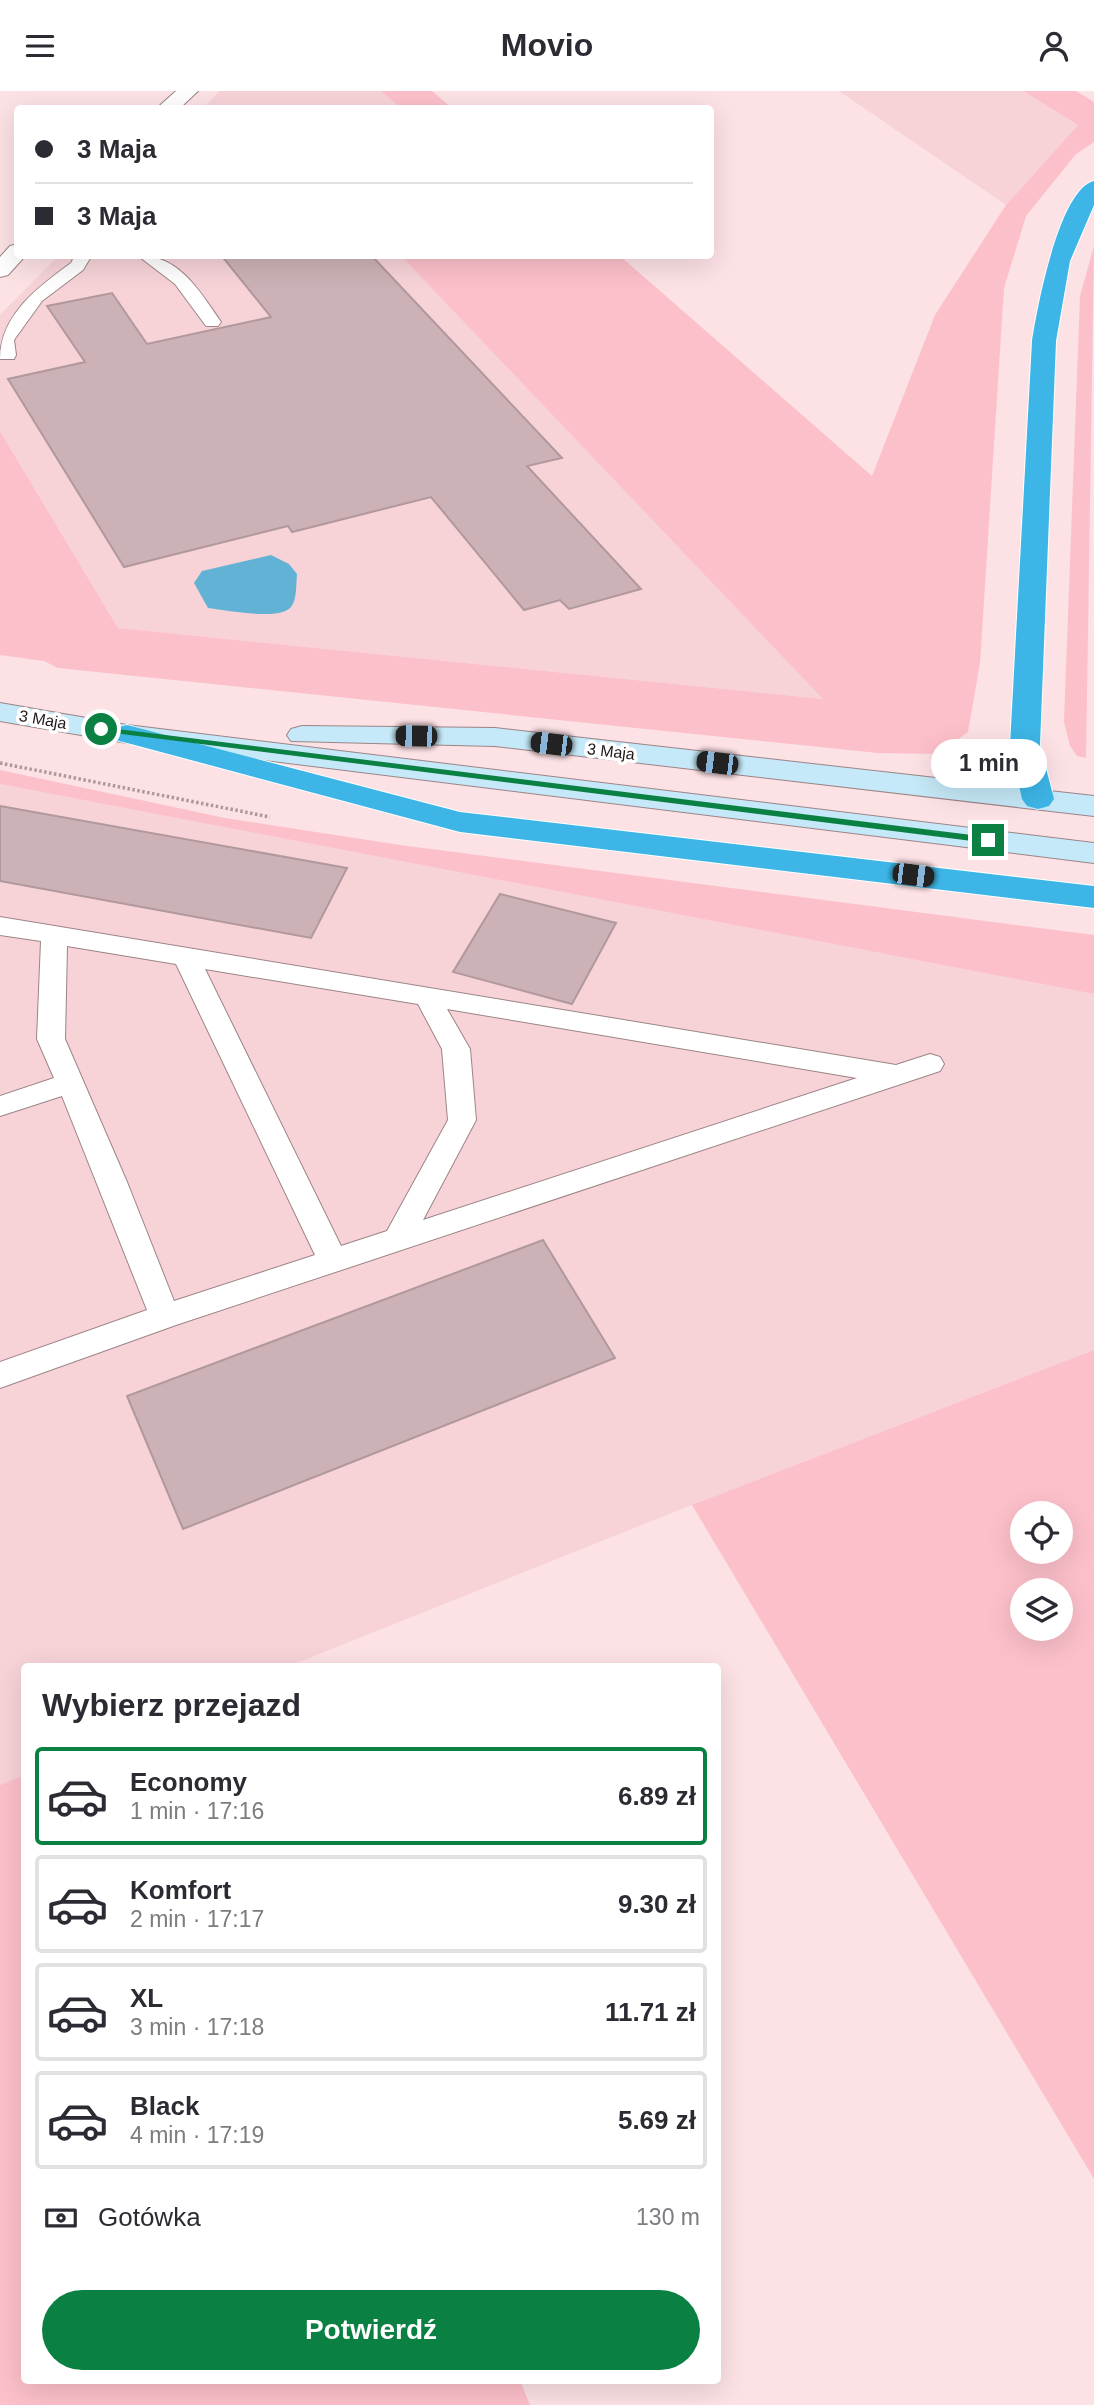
<!DOCTYPE html>
<html lang="pl">
<head>
<meta charset="utf-8">
<style>
	:root { --surface:#fff; --page:#f7f7f7; --text:#2b2b33; --muted:#7c7c81; --line:#e1e1e2; --accent:#0b8043 }
	body { margin:0; font-family:Arial,sans-serif; background:var(--page); color:var(--text); height:100vh; display:flex; flex-direction:column; font-size:26px; white-space:nowrap }
	* { box-sizing:border-box; margin:0 }
	p { font-size:23px; color:var(--muted) }
	.icon { flex:none; width:38px; height:38px; fill:none; stroke:currentColor; stroke-width:2; stroke-linecap:round; stroke-linejoin:round }
	.map { position:relative; flex:1; overflow:hidden }
	.panel { position:absolute; left:21px; top:1572px; width:700px; height:721px; display:flex; flex-direction:column; background:var(--surface); border-radius:7px; box-shadow:0 7px 28px #0002 }
	.panel>* { flex:none }
	.top-card { position:absolute; left:14px; top:14px; width:700px; height:154px; border-radius:7px; box-shadow:0 7px 28px #0002; display:grid; align-content:center; height:154px; padding:0 21px; background:var(--surface) }
	.fabs { position:absolute; left:1010px; top:1410px; display:grid; gap:14px }
	.fabs a { display:grid; place-items:center; width:63px; height:63px; border-radius:50%; background:var(--surface); box-shadow:0 7px 28px #0002; font-size:35px }
	.end { position:absolute; width:32px; height:32px; margin:-16px; border:9px solid #0b8043; background:#fff; box-shadow:0 0 0 4px #fff }
	.from { border-radius:50% }
	.bubble { position:absolute; height:49px; border-radius:24px; background:var(--surface); box-shadow:0 7px 28px #0002; font-size:23px; font-weight:700; line-height:49px; text-align:center }
	.car { position:absolute; width:21px; height:42px; margin:-21px -10px; border-radius:9px; box-shadow:0 0 5px 2px #0007; background:linear-gradient(#222 24%,#8ab4d8 0 40%,#222 0 76%,#8ab4d8 0 86%,#222 0) }
	.top-card b { display:flex; align-items:center; gap:24px; height:66px; font-size:26px }
	.top-card b+b { border-top:2px solid var(--line) }
	.top-card i { width:18px; height:18px; background:var(--text) }
	ul { padding:0; list-style:none }
	li { display:flex; align-items:center; gap:21px; height:98px; margin:0 14px 10px; padding:0 7px; border:4px solid var(--line); border-radius:7px }
	li div { flex:1 }
	li b { display:block; font-size:26px }
	li em { font-style:normal; font-weight:700 }
	li.current { border-color:var(--accent) }
	li>.icon { width:63px; height:63px; stroke-width:1.5 }
	h2 { padding:0 21px; font-size:32px; line-height:84px }
	.pay { display:flex; align-items:center; gap:18px; height:77px; padding:0 21px; font-size:26px }
	.pay p { margin-inline-start:auto }
	.primary-button { display:flex; gap:14px; margin-top:auto; padding:14px 21px }
	.primary-button a { flex:1; height:80px; border-radius:42px; background:var(--accent); color:#fff; font-size:28px; font-weight:700; line-height:80px; text-align:center }
	header { display:flex; justify-content:space-between; align-items:center; height:91px; padding:0 21px; background:var(--surface); font-size:32px; font-weight:700 }
	.map>svg:first-child { display:block }
	.built { fill:#f7d3d8 }
	.green { fill:#fcc0ca; fill-rule:evenodd }
	.water { fill:#62b2d6 }
	.building { fill:#ccb2b6; stroke:#b1989c; stroke-width:2 }
	.lines { fill:none; stroke-linecap:round; stroke-linejoin:round }
	.service-casing { stroke:#9c8487; stroke-width:2 }
	.minor-casing { stroke:#9c8487; stroke-width:2 }
	.secondary-casing { stroke:#9c8487; stroke-width:2 }
	.motorway-casing { stroke:#fff; stroke-width:2 }
	.path { stroke:#ad989b; stroke-width:3.5; stroke-dasharray:2.5 2.5; stroke-linecap:butt }
	.service { fill:#fff; fill-rule:evenodd }
	.minor { fill:#fff; fill-rule:evenodd }
	.secondary { fill:#c5e9f8; fill-rule:evenodd }
	.motorway { fill:#3db6e7; fill-rule:evenodd }
	.route { fill:#0b8043 }
	.labels { text-anchor:middle; stroke-width:7; stroke-linejoin:round; paint-order:stroke }
	.far-street-label { font-size:16px; fill:#201718; stroke:#fff }
</style>
</head>
<body>
<header><svg class="icon" aria-label="menu" viewBox="0 0 24 24"><path d="M4 6h16M4 12h16M4 18h16"/></svg>Movio<svg class="icon" aria-label="person" viewBox="0 0 24 24"><circle cx="12" cy="8" r="4"/><path d="M4 21q1-7 8-7t8 7"/></svg></header>
<div class="map">
<svg width="1094" height="2314" viewBox="0 0 1094 2314">
	<rect width="100%" height="100%" fill="#fce1e5"/>
	<g class="built">
		<polygon points="220,0 381,0 401,17 203,17"/>
		<polygon points="839,0 1023,0 1078,34 1006,114"/>
		<polygon points="58,165 401,165 824,608 118,537 0,340 0,224"/>
		<polygon points="0,693 1094,903 1094,1259 692,1414 289,1575 24,1575 24,1684 0,1694"/>
	</g>
	<g class="green">
		<polygon points="381,0 432,0 452,17 401,17"/>
		<polygon points="1023,0 1076,0 1094,11 1094,51 1076,63 1026,125 1004,197 980,572 968,641 937,663 878,662 58,577 44,570 0,564 0,340 118,537 823,608 401,165 620,165 872,385 935,224 1006,114 1078,34"/>
		<polygon points="1094,155 1086,667 1077,665 1070,655 1064,631 1080,205"/>
		<polygon points="0,679 225,727 400,754 1094,844 1094,903 0,693"/>
		<path d="M1094,1259V2088L692,1414ZM1022,1423H1060V1461H1022ZM1022,1500H1060V1538H1022Z"/>
		<polygon points="24,1684 24,2289 520,2289 530,2314 0,2314 0,1694"/>
	</g>
	<path class="water" d="M271,464L289,473L297,483C296,493 297,509 291,516C280,530 225,519 208,517L194,492L202,480Z"/>
	<g class="building">
		<polygon points="221,164 371,164 562,367 527,375 641,498 569,518 560,509 524,519 431,406 292,441 288,435 124,476 8,288 85,271 47,215 112,202 147,253 271,226"/>
		<polygon points="0,715 347,777 311,847 0,790"/>
		<polygon points="500,803 616,832 572,913 453,881"/>
		<polygon points="543,1149 615,1267 183,1438 127,1305"/>
	</g>
	<g class="lines">
		<defs>
			<g id="service">
				<path d="M75,164H92L83,179L42,210L14,249L16,264L14,268H0C0,224 38,196 71,172Z"/>
				<path d="M137,164C179,164 199,199 221,231L218,235H206L175,193Z"/>
				<path d="M0,826L896,974L930,963L940,966L944,973L940,980L176,1234L0,1297V1271L147,1219L62,1005L0,1025V1005L54,987L37,948L41,850L0,844ZM67,855L176,873L315,1164L174,1210L127,1091L65,948ZM205,878L418,913L442,958L448,1029L387,1140L341,1155ZM447,918L857,987L423,1129L476,1029L470,958Z"/>
			</g>
			<g id="minor">
				<polygon points="176,0 198,0 179,18 156,18"/>
				<polygon points="18,153 18,164 26,164 8,184 0,186 0,166 10,155"/>
			</g>
			<g id="secondary">
				<polygon points="0,612 127,634 1094,752 1094,772 127,652 0,630"/>
				<polygon points="302,635 495,637 1094,705 1094,725 495,655 291,650 287,644 291,638"/>
			</g>
			<g id="motorway">
				<path d="M1094,90V114L1070,170L1056,250L1040,654L1054,708L1049,715L1038,718L1027,715L1022,708L1010,654L1032,250C1037,218 1059,98 1094,90Z"/>
				<polygon points="127,634 460,721 1094,795 1094,817 460,741 116,649 112,643 116,637"/>
			</g>
		</defs>
		<use href="#service" class="service-casing"/>
		<use href="#minor" class="minor-casing"/>
		<use href="#secondary" class="secondary-casing"/>
		<use href="#motorway" class="motorway-casing"/>
		<polyline class="path" points="0,672 270,726"/>
		<use href="#service" class="service"/>
		<use href="#minor" class="minor"/>
		<use href="#secondary" class="secondary"/>
		<use href="#motorway" class="motorway"/>
	</g>
	<polygon class="route" points="101,636 988,746 993,749 988,752 98,640"/>
	<g class="labels">
		<g class="far-street-label">
			<text transform="translate(43 628) rotate(10)" y="6">3 Maja</text>
			<text transform="translate(611 660) rotate(7)" y="6">3 Maja</text>
		</g>
	</g>
</svg>
<div class="fabs">
<a><svg class="icon" aria-label="locate" viewBox="0 0 24 24"><circle cx="12" cy="12" r="6"/><path d="M12 2v4M12 18v4M2 12h4M18 12h4"/></svg></a>
<a><svg class="icon" aria-label="layers" viewBox="0 0 24 24"><path d="M12 4l9 5-9 5-9-5zM3 14l9 5 9-5"/></svg></a>
</div>
<i class="end from" style="left:101px;top:638px"></i>
<i class="end" style="left:988px;top:749px"></i>
<div class="bubble" style="left:931px;top:648px;width:116px">1 min</div>
<i class="car" style="left:416px;top:645px;rotate:271deg"></i>
<i class="car" style="left:551px;top:653px;rotate:277deg"></i>
<i class="car" style="left:717px;top:672px;rotate:277deg"></i>
<i class="car" style="left:913px;top:784px;rotate:97deg"></i>
<div class="top-card">
<b><i class="from"></i>3 Maja</b>
<b><i></i>3 Maja</b>
</div>
<section class="panel">
<h2>Wybierz przejazd</h2>
<ul>
<li class="current"><svg class="icon" aria-label="car" viewBox="0 0 24 24"><path d="M5 17H2v-5l4-1 3-4h7l3 4 3 1v5h-3M9 17h6M6 11h13"/><circle cx="7" cy="17" r="2"/><circle cx="17" cy="17" r="2"/></svg><div><b>Economy</b><p>1 min · 17:16</p></div><em>6.89 zł</em></li>
<li><svg class="icon" aria-label="car" viewBox="0 0 24 24"><path d="M5 17H2v-5l4-1 3-4h7l3 4 3 1v5h-3M9 17h6M6 11h13"/><circle cx="7" cy="17" r="2"/><circle cx="17" cy="17" r="2"/></svg><div><b>Komfort</b><p>2 min · 17:17</p></div><em>9.30 zł</em></li>
<li><svg class="icon" aria-label="car" viewBox="0 0 24 24"><path d="M5 17H2v-5l4-1 3-4h7l3 4 3 1v5h-3M9 17h6M6 11h13"/><circle cx="7" cy="17" r="2"/><circle cx="17" cy="17" r="2"/></svg><div><b>XL</b><p>3 min · 17:18</p></div><em>11.71 zł</em></li>
<li><svg class="icon" aria-label="car" viewBox="0 0 24 24"><path d="M5 17H2v-5l4-1 3-4h7l3 4 3 1v5h-3M9 17h6M6 11h13"/><circle cx="7" cy="17" r="2"/><circle cx="17" cy="17" r="2"/></svg><div><b>Black</b><p>4 min · 17:19</p></div><em>5.69 zł</em></li>
</ul>
<div class="pay"><svg class="icon" aria-label="cash" viewBox="0 0 24 24"><path d="M3 7h18v10H3z"/><circle cx="12" cy="12" r="2"/></svg>Gotówka<p>130 m</p></div>
<div class="primary-button"><a>Potwierdź</a></div>
</section>
</div>
</body>
</html>
